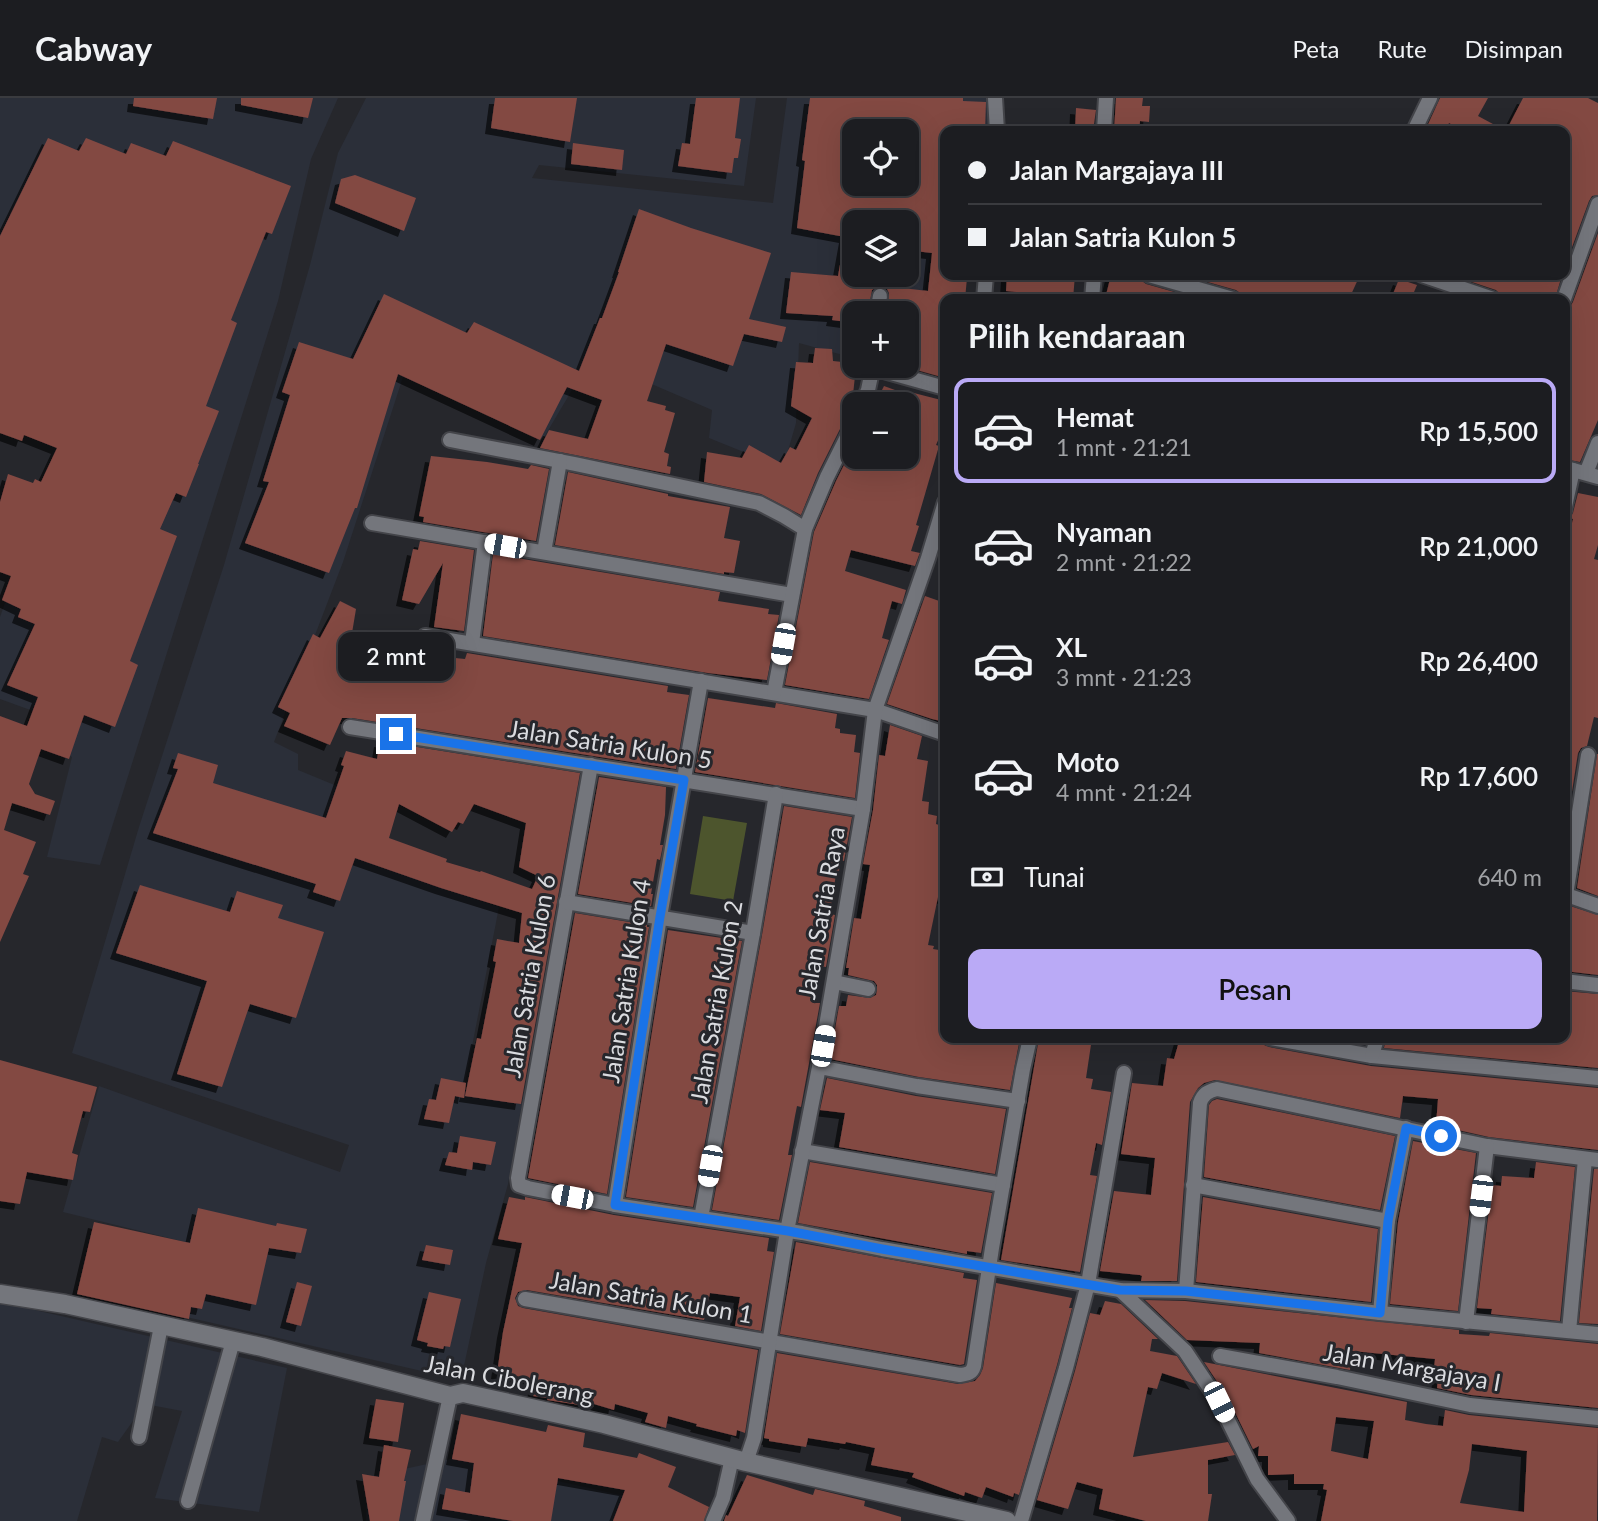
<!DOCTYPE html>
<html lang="id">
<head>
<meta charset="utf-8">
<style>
	:root { --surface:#1c1d21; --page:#292a2e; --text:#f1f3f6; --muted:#a0a2a5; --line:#3a3b3f; --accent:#baaaf6 }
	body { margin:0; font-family:Lato,sans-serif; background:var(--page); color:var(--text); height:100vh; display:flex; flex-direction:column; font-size:26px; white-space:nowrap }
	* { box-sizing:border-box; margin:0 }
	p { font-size:23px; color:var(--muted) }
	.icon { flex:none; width:38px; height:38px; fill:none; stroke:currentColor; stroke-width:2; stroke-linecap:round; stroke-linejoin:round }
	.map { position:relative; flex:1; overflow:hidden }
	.side { position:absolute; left:940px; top:196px; width:630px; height:749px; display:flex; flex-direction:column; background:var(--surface); border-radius:14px; box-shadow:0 7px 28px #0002,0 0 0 2px var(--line) }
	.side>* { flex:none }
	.top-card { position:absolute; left:940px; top:28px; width:630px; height:154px; border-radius:14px; box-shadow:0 7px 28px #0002,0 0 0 2px var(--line); display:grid; align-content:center; height:154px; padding:0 28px; background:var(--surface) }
	.buttons { position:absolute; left:842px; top:21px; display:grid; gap:14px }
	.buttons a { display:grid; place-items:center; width:77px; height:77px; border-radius:14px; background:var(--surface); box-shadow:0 7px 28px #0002,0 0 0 2px var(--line); font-size:35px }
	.end { position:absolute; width:32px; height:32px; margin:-16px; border:9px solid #1a73e8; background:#fff; box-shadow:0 0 0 4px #fff }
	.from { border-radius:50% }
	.bubble { position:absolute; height:49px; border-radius:14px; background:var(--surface); box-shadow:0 7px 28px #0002,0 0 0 2px var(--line); font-size:23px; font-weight:600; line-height:49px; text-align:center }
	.car { position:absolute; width:21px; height:42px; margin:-21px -10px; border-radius:9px; box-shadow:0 0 5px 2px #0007; background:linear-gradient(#fff 24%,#345 0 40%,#fff 0 76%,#345 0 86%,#fff 0) }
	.top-card b { display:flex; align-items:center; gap:24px; height:66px; font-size:26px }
	.top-card b+b { border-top:2px solid var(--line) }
	.top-card i { width:18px; height:18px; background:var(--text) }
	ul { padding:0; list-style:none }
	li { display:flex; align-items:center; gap:21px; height:105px; margin:0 14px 10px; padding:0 14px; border:4px solid transparent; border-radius:14px }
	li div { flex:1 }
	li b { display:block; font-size:26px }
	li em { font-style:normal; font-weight:600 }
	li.current { border-color:var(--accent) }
	li>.icon { width:63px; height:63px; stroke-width:1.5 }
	h2 { padding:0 28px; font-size:32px; line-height:84px }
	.pay { display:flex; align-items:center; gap:18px; height:77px; padding:0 28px; font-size:26px }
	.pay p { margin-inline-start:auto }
	.button { display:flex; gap:14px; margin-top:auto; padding:14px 28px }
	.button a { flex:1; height:80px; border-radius:14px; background:var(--accent); color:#111; font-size:28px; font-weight:600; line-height:80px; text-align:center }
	header { display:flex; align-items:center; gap:42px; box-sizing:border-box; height:98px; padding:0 35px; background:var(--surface); border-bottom:2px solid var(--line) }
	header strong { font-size:33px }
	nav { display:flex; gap:38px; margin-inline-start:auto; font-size:24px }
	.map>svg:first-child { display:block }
	.built { fill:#2b2f39; fill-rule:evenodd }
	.green { fill:#4d552d }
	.building { fill:#834843; fill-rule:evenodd; filter:url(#shadow) }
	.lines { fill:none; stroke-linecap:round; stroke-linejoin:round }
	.minor-casing { stroke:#44454a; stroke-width:18 }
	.tertiary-casing { stroke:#44454a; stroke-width:21 }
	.minor { stroke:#74767c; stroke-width:14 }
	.tertiary { stroke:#74767c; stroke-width:18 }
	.route { stroke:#1a73e8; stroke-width:9 }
	.labels { text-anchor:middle; stroke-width:6; stroke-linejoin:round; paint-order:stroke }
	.street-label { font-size:24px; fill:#dadbdf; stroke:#26272c }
</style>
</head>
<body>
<header>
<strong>Cabway</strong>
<nav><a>Peta</a><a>Rute</a><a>Disimpan</a></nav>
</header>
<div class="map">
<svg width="1598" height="1423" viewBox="0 0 1598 1423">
	<defs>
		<filter id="shadow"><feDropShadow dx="-6" dy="6" stdDeviation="0" flood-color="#0009"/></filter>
	</defs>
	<rect width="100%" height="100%" fill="#26272c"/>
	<g class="built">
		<polygon points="0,0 338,0 311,61 278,203 100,767 47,759 72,659 59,652 69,626 0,601 0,519 70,322 0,167"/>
		<path d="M366,0H756L744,88L539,67L532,80L773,105L787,0H987L991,23L990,33H945L942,78L924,198L879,194L876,215H854V260L799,245L796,325L783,370L709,340L712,312L591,260L543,341L403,279L343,464L274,644L298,656V672L337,688L331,714L353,759L499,809L464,990L522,1005L508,1086L486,1165L461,1282L169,1215L185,1144L63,1114L99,988L340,1074L349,1047L72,955L139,729L224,467L310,167L338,55ZM854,33H906V86H854ZM854,124H906V177H854Z"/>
		<polygon points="0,1204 287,1270 259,1414 155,1400 182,1313 145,1306 118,1344 102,1339 77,1423 0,1423"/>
		<polygon points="455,1360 625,1398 616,1423 366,1423 367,1379"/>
	</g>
	<polygon class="green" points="703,718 747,725 733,803 690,796"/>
	<g class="building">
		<polygon points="134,0 217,0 213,21 133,8"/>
		<polygon points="241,0 313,0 308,20 241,7"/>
		<polygon points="495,0 577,0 570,44 491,30"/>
		<polygon points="696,0 740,0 735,40 741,41 738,60 734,60 732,75 678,68 682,45 690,46"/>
		<path d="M810,0H963V3L986,4L985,33H945V177L967,180L965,201H945V278H938L906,269V215H887L889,195L887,191L882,189H877L872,192L868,215H854V225L832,222L833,218L786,215L791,174L838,178L845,139L797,130L805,63L802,62ZM854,33H906V86H854ZM854,124H906V152L932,155L928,193L894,189L897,177H854Z"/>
		<polygon points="1116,0 1143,0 1142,8 1150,8 1149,24 1140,23 1139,33 1114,33"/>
		<polygon points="1440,0 1488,0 1478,18 1506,33 1523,0 1588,0 1598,5 1598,97 1592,98 1589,103 1564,171 1564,33 1464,33 1449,25 1445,33 1425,33"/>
		<polygon points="1076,10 1096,12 1093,33 1075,33"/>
		<polygon points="48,40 79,53 86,40 126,56 131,45 166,58 173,43 291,88 272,136 266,134 231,222 237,225 206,308 219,313 198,366 199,366 186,399 176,395 160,431 177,438 130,563 138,567 115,629 84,617 69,661 41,651 29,686 35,696 55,703 50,717 12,705 4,732 36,744 23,776 29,778 0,844 0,618 27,628 38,599 7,587 35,526 18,519 21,511 2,502 11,478 0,474 0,404 8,376 33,385 35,381 41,384 57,350 24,337 22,343 0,335 0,138"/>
		<polygon points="573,45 624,52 622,72 571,66"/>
		<polygon points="355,77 416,100 404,133 335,105 341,81"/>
		<polygon points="639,111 691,130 771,155 749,221 786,229 782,244 744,236 733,268 666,246 647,303 666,308 665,312 675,315 664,354 669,356 667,368 671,369 670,376 540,350 549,332 588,341 602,302 567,289 540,342 398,276 357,410 355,410 329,475 245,445 269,384 263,383 290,297 282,294 299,244 353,261 384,196 467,235 474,224 579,273 600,220 602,220 619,174 618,174"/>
		<polygon points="1598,135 1598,322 1580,364 1564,361 1564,210 1570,209 1573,204"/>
		<polygon points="1007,177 1075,177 1073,201 1022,201 1022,198 1016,198 1016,194 1006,193"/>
		<polygon points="1111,177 1140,177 1142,183 1146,186 1199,201 1105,201"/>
		<polygon points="1183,177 1360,177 1349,201 1242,201 1240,195 1236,192"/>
		<polygon points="1451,177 1562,177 1555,201 1514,201 1505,199 1504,201 1496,192"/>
		<polygon points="1399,181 1417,187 1411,201 1391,201"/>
		<polygon points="815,250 832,251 833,263 852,265 851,277 855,278 852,306 854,315 849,317 845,321 818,375 801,417 761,396 704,384 707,354 742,360 749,347 781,365 790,349 796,352 812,320 791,308 796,264 813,265"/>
		<polygon points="884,288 906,296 906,293 945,303 945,326 936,347 939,348 916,427 919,428 911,453 920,455 919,457 915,468 851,452 845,473 906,492 902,506 892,503 882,540 889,542 869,601 785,587 814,434 836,383 854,347 854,359 906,359 906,306 875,306"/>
		<polygon points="431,358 487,364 528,371 531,367 549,371 536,443 423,424 424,419 419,418"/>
		<polygon points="568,374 668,396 668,398 730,409 724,440 740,443 734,475 724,474 724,476 555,447"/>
		<polygon points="1578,395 1598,399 1598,447 1594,461 1598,462 1598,620 1594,619 1587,648 1581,650 1578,655 1564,745 1564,457 1573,421 1570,420 1573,415"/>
		<polygon points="420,443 474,452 464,533 434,529 443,465 419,506 402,502 413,451 418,452"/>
		<polygon points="493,456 720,494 718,503 769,511 768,516 779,517 767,582 708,575 483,538"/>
		<polygon points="925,498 945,505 945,624 932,621 887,606"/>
		<polygon points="340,503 356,511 351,541 427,554 426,560 455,564 455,560 465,561 467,555 668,588 667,594 689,597 676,671 352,620 342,620 330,647 284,628 290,615 278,609 313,536 320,540"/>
		<polygon points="708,600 775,610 776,605 837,616 835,630 840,631 840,635 856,637 854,654 860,655 855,700 695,674"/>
		<polygon points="890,627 922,638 917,661 928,663 922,703 929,704 928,716 937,718 936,726 945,729 945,800 938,799 928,847 934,848 933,851 945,853 945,892 938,929 941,929 940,935 945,935 945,940 1020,940 1010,992 919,979 830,961 839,908 846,908 848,897 870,900 876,897 877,892 877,887 874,883 848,877 849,870 846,870 854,820 861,821 870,767 863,766 873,712 879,657 885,658"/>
		<path d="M380,643L580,675L521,1006L465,998L477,940L481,941L496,864L493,863L497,841L519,845L522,815L441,790L355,760L340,803L313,794L316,786L153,735L178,671L173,670L178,655L218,667L213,685L326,720L344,668L341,667L346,653L377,661ZM399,706L452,734L458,724L463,726L474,706L526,725L519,769L538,778L532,791L481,773L480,774L446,764L447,761L389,740Z"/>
		<polygon points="1597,656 1598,656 1598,798 1577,790"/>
		<polygon points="599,679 666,689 665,717 660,747 663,747 660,762 657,761 651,796 653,796 651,808 578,796"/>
		<polygon points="784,708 852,719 844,763 841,762 838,777 836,776 830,816 835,817 826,869 820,868 814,905 820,905 801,1009 797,1008 795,1018 788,1057 792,1057 779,1122 712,1112 762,837"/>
		<polygon points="140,787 230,814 237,793 283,807 278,820 324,834 296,920 250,906 222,989 177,976 207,883 116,855"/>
		<polygon points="1564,806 1598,817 1598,877 1564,873"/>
		<polygon points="575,815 647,827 647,829 649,829 607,1096 528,1080"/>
		<polygon points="668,832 742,843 693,1109 626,1099"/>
		<polygon points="1564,893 1598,896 1598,970 1384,950 1386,940 1564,940"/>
		<polygon points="1039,940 1092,940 1086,980 1093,981 1091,991 1111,994 1102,1047 1096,1045 1090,1077 1097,1078 1080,1174 1001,1162"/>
		<polygon points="1180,940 1212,946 1214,941 1223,942 1224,940 1245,940 1262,943 1264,947 1269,949 1371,968 1598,990 1598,1052 1489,1039 1436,1027 1438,1001 1403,998 1400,1020 1215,982 1204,985 1198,990 1190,1004 1177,1183 1141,1183 1142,1178 1140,1177 1100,1173 1114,1093 1151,1097 1155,1060 1121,1056 1132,985 1163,988 1167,960 1174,961"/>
		<polygon points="0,962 97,989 90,1014 83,1013 72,1055 78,1057 73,1082 27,1074 20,1106 0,1103"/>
		<polygon points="441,980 466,985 464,1000 455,998 449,1025 424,1021 429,1001 436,1002"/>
		<polygon points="827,980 916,998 1006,1011 995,1076 839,1049 845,1015 820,1012"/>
		<polygon points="1217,1001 1395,1038 1380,1112 1204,1079 1209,1007 1212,1003"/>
		<polygon points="460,1038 496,1044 491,1067 473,1064 472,1072 445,1067 449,1054 457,1055"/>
		<polygon points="1413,1043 1476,1055 1458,1213 1390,1206 1398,1124"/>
		<polygon points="810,1064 992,1095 981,1155 967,1153 967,1156 798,1125"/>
		<polygon points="1536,1064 1575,1069 1560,1223 1491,1216 1492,1211 1477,1210 1492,1087 1501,1088 1502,1078 1534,1080"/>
		<polygon points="1594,1071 1598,1071 1598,1226 1579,1225"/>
		<polygon points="509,1099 525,1102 525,1099 614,1117 769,1140 767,1153 774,1154 761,1233 735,1228 740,1199 710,1195 704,1222 527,1192 518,1194 515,1200 518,1208 523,1210 758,1252 745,1335 737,1332 736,1338 696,1328 697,1326 668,1318 666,1330 645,1324 648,1315 615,1306 614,1312 594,1306 593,1309 547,1302 548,1300 533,1298 535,1281 497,1275 503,1234 522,1145 498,1141"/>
		<polygon points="1203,1099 1378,1131 1371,1204 1196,1184"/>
		<polygon points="198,1110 276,1128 277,1125 307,1131 301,1155 269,1150 256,1207 206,1196 202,1211 191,1209 189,1221 77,1196 94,1124 190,1145"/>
		<polygon points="796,1144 964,1175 963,1180 977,1182 964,1266 960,1267 780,1236"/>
		<polygon points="426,1147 453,1152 450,1167 422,1162"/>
		<polygon points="297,1184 312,1188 301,1228 286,1224"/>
		<polygon points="996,1185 1072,1200 1069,1210 1072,1210 1057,1267 1019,1397 1014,1395 1013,1399 986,1389 982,1400 965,1394 964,1398 912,1379 914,1375 871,1367 875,1350 846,1344 845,1346 808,1340 806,1349 769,1343 769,1341 764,1340 777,1255 958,1286 975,1283 980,1277 983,1270"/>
		<polygon points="429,1194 461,1201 450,1249 444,1248 443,1251 427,1248 428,1245 417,1242"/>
		<polygon points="1145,1202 1185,1203 1459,1232 1459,1236 1489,1238 1490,1235 1598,1246 1598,1310 1471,1297 1437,1290 1438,1280 1433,1280 1435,1261 1352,1253 1350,1272 1259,1255 1260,1245 1187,1242"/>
		<polygon points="1105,1203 1121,1206 1158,1241 1152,1241 1150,1253 1177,1258 1196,1286 1162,1275 1157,1291 1148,1289 1133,1359 1228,1344 1235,1357 1208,1362 1208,1396 1212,1396 1208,1423 1146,1423 1099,1411 1103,1391 1077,1384 1068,1411 1037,1402 1075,1273 1090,1215 1100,1217"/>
		<path d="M1204,1264L1407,1304L1405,1322L1426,1326L1443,1328L1445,1312L1469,1317L1598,1330L1597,1423H1321L1327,1392L1323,1391L1324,1386H1294V1376L1268,1377V1358H1258L1259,1348L1253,1351L1228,1300ZM1336,1319L1374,1323L1368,1361L1331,1353ZM1472,1346L1527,1353L1524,1414L1460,1405L1469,1372Z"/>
		<polygon points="376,1301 404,1305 398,1344 369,1340"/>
		<polygon points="461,1316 546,1334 548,1327 585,1335 583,1349 637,1360 639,1355 676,1369 668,1389 709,1409 704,1423 613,1423 625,1392 558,1380 551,1423 513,1423 442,1411 446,1390 470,1395 474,1365 452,1361"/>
		<polygon points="384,1347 411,1352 404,1383 406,1383 399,1423 370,1423 362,1376 379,1379"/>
		<polygon points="747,1377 813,1397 815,1391 865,1403 864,1408 901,1419 901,1423 724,1423 726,1417 728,1418"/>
	</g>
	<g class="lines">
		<defs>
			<g id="minor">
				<polyline points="995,0 997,33"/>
				<polyline points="1104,33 1106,0"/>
				<polyline points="1414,33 1430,0"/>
				<polyline points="1149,177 1233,201"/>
				<polyline points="1422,177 1493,201"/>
				<polyline points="984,201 986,177"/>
				<polyline points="1092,201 1094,177"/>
				<polyline points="1564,201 1598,106"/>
				<polyline points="877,215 880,198"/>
				<polyline points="873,270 945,290"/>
				<polyline points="862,306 868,292 873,268"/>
				<polyline points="450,342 575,366 759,405 784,418 805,431"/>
				<polyline points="1566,370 1598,379"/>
				<polyline points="1586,375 1598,345"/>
				<polyline points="1564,413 1573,372"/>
				<polyline points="372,425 792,497"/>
				<polyline points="544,454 560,363"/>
				<polyline points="425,538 875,612 945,636"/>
				<polyline points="472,545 485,444"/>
				<polyline points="774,595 805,431 827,379 854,325"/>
				<polyline points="350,629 863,711"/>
				<polyline points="591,667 518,1080 519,1087 528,1090 615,1107 802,1135 882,1151 1120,1192 1186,1193 1380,1215 1598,1236"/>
				<polyline points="1564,796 1598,808"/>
				<polyline points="1566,797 1588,657"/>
				<polyline points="566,804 753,835"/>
				<polyline points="1564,883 1598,887"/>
				<polyline points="834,884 868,891"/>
				<polyline points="1271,940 1372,958 1598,980"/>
				<polyline points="1372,958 1377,940"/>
				<polyline points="819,969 917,988 1018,1003"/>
				<polyline points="802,1053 1003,1087"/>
				<polyline points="1193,1087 1388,1123"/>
				<polyline points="615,1107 660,819 701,583"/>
				<polyline points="701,1120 753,835 776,696"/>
				<polyline points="1120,1192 1185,1253 1219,1304 1257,1381 1288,1423"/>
				<path d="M1186,1193L1200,1005C1203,996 1208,993 1217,991L1487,1048L1598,1062"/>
				<path d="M525,1201L960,1277C968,1276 972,1275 974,1268L992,1150L1023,971L1030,940"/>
				<polyline points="1380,1215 1388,1123 1406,1030"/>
				<polyline points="1466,1224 1487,1048"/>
				<polyline points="1569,1233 1585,1061"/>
				<polyline points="1220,1258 1337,1279 1470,1307 1598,1320"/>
				<polyline points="139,1339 161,1228"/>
				<polyline points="746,1364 754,1340 787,1133 819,969 863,711 875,612 928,460 945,404"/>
				<polyline points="188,1403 233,1243"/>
				<polyline points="423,1423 450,1298"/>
				<polyline points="713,1423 723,1400 732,1360"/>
				<polyline points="1021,1423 1066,1270 1088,1186 1124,975"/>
			</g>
			<polyline id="tertiary" points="0,1196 65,1206 262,1249 450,1298 463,1295 604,1326 746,1364 1007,1423"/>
		</defs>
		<use href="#minor" class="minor-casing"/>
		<use href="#tertiary" class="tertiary-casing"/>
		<use href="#minor" class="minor"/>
		<use href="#tertiary" class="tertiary"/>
	</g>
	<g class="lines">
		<polyline class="route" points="396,636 684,682 660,819 615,1107 788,1133 882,1151 1120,1192 1186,1193 1380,1215 1388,1123 1406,1030 1441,1038"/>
	</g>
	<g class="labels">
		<g class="street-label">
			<text transform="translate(610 647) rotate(9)" y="8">Jalan Satria Kulon 5</text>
			<text transform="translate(822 815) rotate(-80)" y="8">Jalan Satria Raya</text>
			<text transform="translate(530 878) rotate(-80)" y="8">Jalan Satria Kulon 6</text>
			<text transform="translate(627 883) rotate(-81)" y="8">Jalan Satria Kulon 4</text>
			<text transform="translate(717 904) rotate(-80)" y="8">Jalan Satria Kulon 2</text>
			<text transform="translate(651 1200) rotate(10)" y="8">Jalan Satria Kulon 1</text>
			<text transform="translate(1412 1270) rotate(10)" y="8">Jalan Margajaya I</text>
			<text transform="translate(509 1282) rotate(11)" y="8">Jalan Cibolerang</text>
		</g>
	</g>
</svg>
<div class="buttons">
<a><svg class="icon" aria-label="locate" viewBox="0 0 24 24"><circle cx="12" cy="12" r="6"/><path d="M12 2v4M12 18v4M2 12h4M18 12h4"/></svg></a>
<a><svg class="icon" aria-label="layers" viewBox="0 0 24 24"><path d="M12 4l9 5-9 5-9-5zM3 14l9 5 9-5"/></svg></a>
<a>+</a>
<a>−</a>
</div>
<i class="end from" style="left:1441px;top:1038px"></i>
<i class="end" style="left:396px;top:636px"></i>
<div class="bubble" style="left:338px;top:534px;width:116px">2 mnt</div>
<i class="car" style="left:505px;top:448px;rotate:280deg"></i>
<i class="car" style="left:783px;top:546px;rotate:190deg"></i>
<i class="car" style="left:823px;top:948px;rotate:10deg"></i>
<i class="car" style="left:710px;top:1068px;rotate:190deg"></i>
<i class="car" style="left:1481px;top:1098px;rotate:187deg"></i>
<i class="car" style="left:572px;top:1099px;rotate:281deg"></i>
<i class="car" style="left:1219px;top:1304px;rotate:154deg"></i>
<div class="top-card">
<b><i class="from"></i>Jalan Margajaya III</b>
<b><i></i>Jalan Satria Kulon 5</b>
</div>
<section class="side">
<h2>Pilih kendaraan</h2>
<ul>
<li class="current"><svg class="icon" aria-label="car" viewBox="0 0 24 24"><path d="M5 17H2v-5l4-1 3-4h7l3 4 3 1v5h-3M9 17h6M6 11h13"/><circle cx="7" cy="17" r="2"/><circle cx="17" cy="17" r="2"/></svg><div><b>Hemat</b><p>1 mnt · 21:21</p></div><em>Rp 15,500</em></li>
<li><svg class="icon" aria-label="car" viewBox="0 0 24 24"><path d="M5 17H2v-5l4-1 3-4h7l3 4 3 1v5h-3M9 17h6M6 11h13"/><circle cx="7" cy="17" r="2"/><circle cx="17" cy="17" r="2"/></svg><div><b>Nyaman</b><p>2 mnt · 21:22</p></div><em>Rp 21,000</em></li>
<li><svg class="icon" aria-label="car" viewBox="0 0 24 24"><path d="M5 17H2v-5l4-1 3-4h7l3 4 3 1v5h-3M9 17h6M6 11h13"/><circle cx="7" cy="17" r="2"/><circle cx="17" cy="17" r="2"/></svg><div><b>XL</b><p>3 mnt · 21:23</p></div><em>Rp 26,400</em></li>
<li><svg class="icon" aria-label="car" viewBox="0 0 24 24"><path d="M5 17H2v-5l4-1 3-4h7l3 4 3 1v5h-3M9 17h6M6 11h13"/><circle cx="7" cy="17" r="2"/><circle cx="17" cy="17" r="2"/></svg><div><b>Moto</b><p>4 mnt · 21:24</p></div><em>Rp 17,600</em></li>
</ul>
<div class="pay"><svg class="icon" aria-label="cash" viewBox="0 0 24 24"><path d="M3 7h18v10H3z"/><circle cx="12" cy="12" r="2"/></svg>Tunai<p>640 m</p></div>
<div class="button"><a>Pesan</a></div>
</section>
</div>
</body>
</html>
